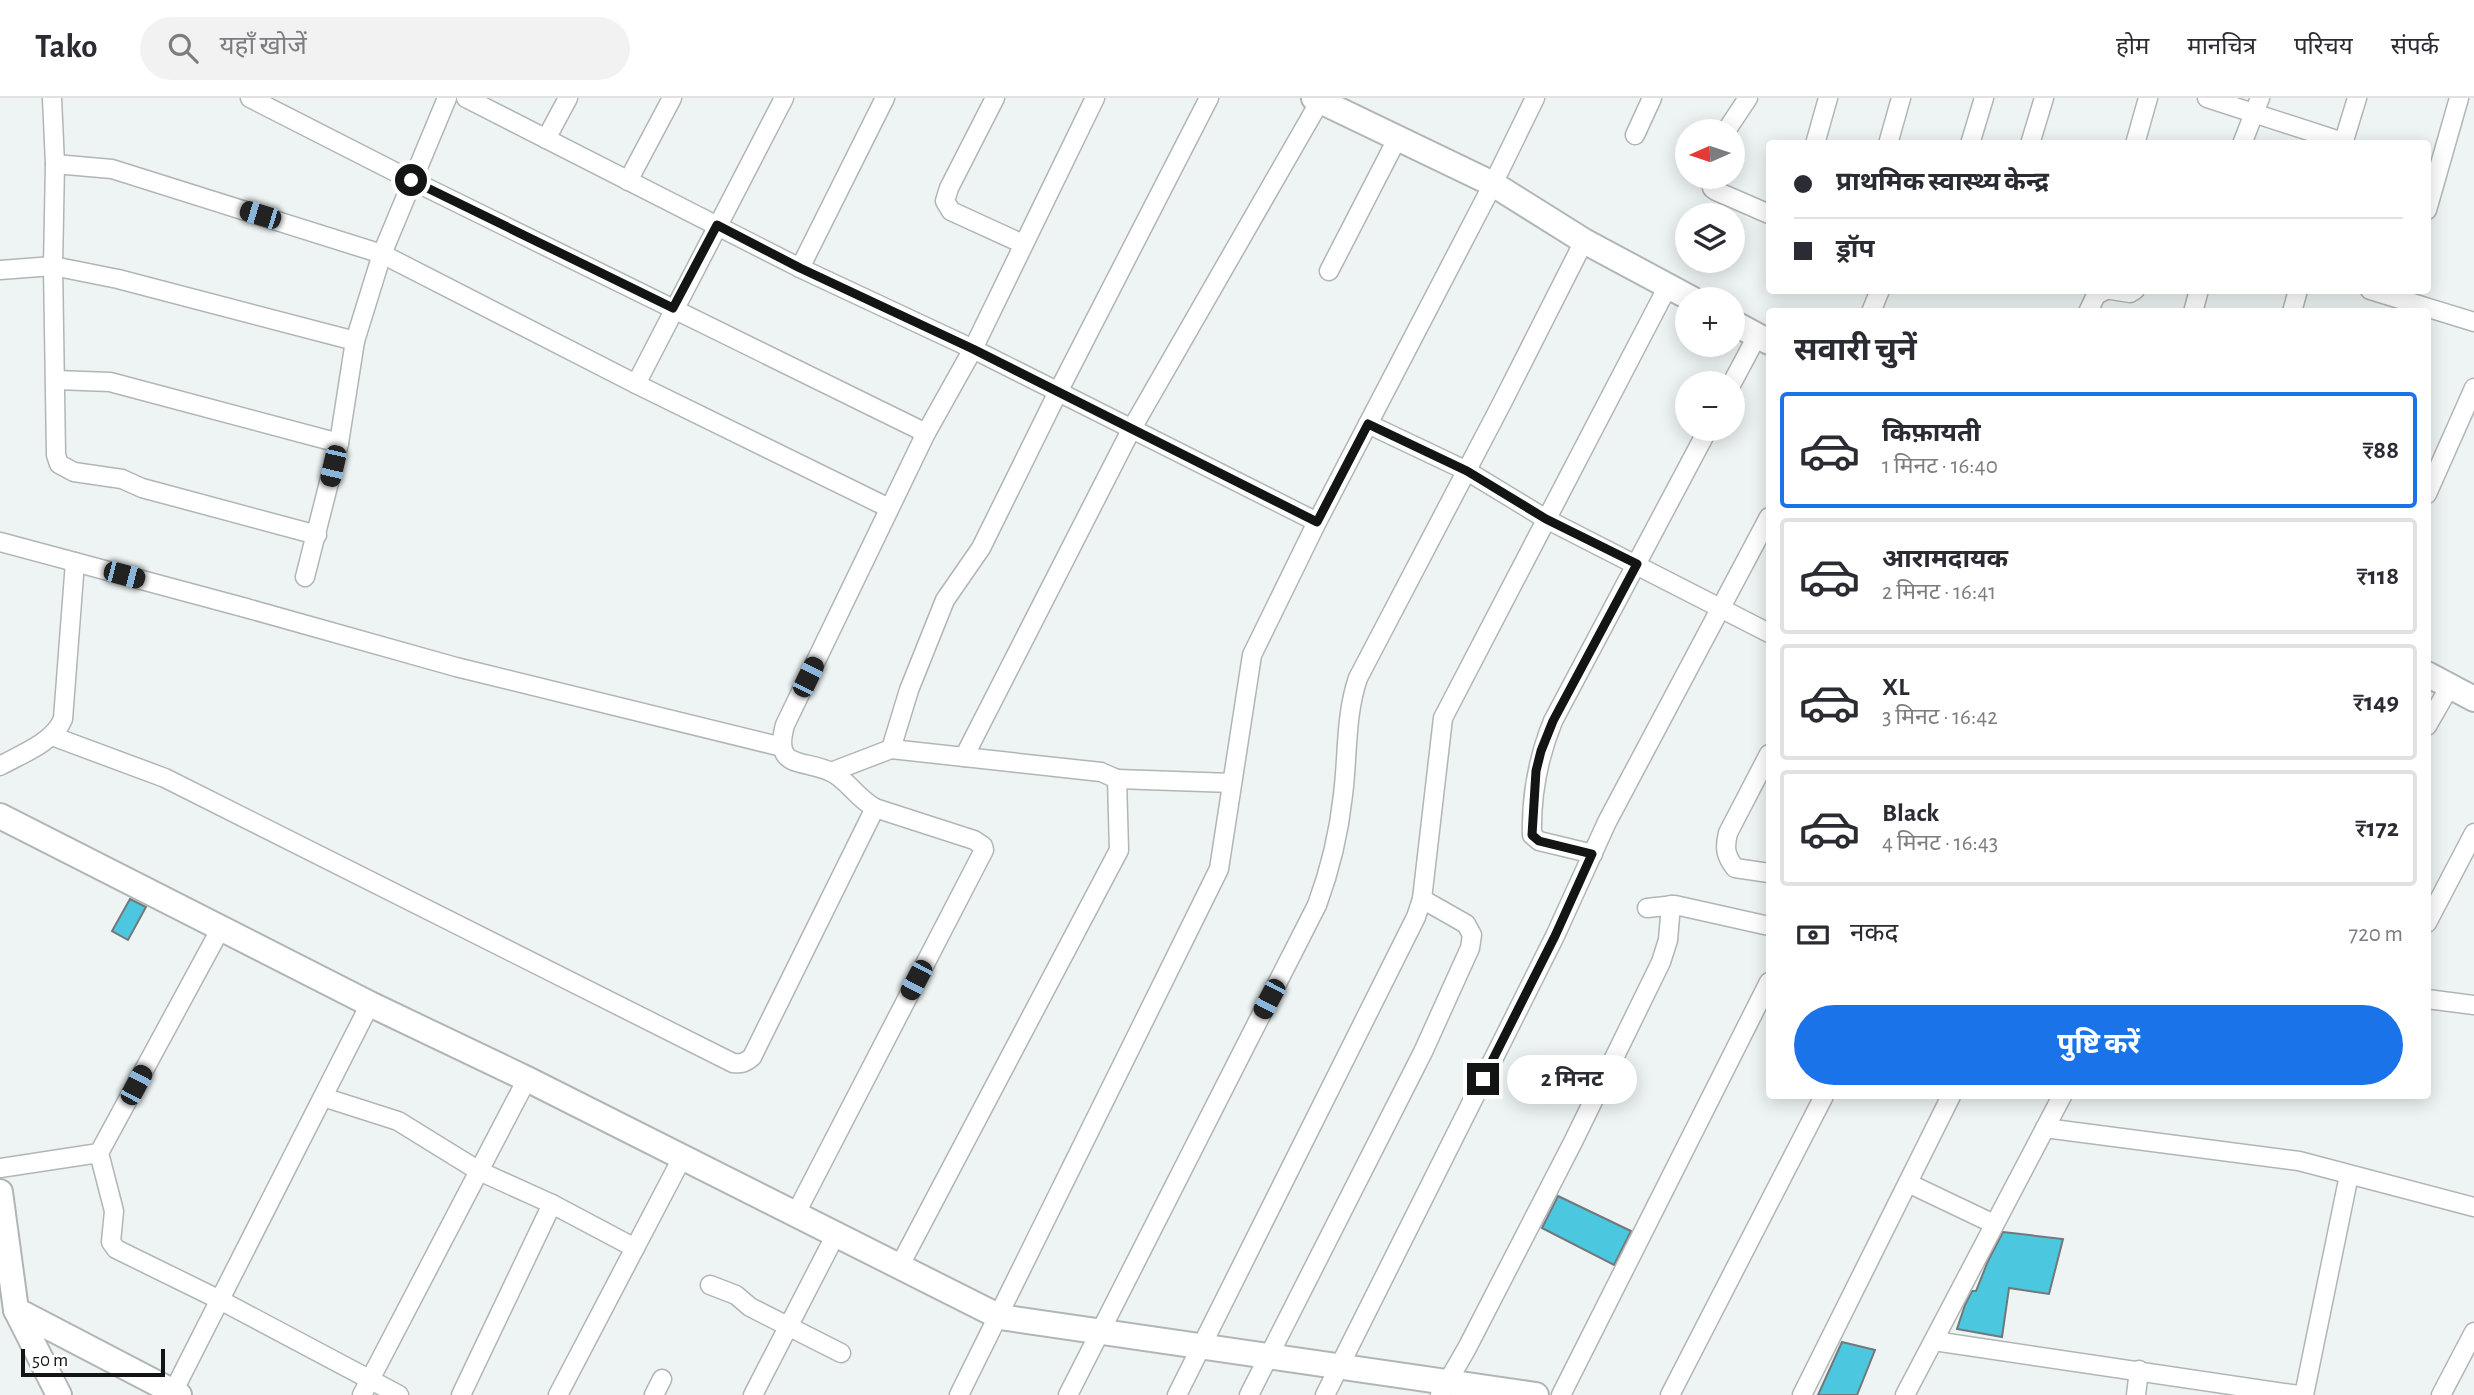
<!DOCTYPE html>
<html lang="hi">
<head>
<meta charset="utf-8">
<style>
	:root { --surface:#fff; --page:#f2f2f3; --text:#2b2b33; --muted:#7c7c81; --line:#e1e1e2; --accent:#1a73e8 }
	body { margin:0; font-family:"Alegreya Sans","Noto Sans Devanagari",sans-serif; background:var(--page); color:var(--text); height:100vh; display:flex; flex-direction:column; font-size:26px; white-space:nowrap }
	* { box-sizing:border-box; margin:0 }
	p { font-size:23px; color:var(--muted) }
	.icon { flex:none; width:38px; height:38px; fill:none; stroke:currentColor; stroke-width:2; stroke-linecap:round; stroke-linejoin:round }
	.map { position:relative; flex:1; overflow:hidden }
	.panel { position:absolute; left:1766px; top:210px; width:665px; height:791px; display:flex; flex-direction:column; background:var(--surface); border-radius:7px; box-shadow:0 4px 18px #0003 }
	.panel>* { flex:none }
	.top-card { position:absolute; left:1766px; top:42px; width:665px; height:154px; border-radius:7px; box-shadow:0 4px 18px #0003; display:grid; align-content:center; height:154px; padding:0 28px; background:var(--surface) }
	.needle { width:46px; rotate:267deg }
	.tools { position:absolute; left:1675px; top:21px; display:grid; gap:14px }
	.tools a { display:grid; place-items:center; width:70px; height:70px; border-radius:50%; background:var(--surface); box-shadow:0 4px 18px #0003; font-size:35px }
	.scale { position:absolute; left:21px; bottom:18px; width:144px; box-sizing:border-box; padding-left:7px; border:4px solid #131515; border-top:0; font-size:19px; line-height:24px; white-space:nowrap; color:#131515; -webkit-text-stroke:5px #fff; paint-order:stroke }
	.end { position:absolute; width:32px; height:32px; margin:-16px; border:9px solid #131515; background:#fff; box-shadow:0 0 0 4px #fff }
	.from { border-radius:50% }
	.bubble { position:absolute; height:49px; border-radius:24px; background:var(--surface); box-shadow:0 4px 18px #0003; font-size:23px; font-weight:700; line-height:49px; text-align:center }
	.car { position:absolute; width:21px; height:42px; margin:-21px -10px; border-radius:9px; box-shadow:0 0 5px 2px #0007; background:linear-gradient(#222 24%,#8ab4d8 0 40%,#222 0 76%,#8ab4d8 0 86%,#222 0) }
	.top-card b { display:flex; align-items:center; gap:24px; height:66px; font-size:26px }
	.top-card b+b { border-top:2px solid var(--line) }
	.top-card i { width:18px; height:18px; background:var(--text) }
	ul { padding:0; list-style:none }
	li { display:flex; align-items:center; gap:21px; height:116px; margin:0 14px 10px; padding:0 14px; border:4px solid var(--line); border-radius:7px }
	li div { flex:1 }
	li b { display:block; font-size:26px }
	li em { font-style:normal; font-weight:700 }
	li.current { border-color:var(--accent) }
	li>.icon { width:63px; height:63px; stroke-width:1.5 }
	h2 { padding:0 28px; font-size:32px; line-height:84px }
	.pay { display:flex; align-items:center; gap:18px; height:77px; padding:0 28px; font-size:26px }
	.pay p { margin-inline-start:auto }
	.action { display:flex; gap:14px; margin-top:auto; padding:14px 28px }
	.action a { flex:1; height:80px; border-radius:42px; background:var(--accent); color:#fff; font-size:28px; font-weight:700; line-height:80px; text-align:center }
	header { display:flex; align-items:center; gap:42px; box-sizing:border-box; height:98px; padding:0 35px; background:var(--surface); border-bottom:2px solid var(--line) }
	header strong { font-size:33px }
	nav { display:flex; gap:38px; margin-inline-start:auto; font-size:24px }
	.search { width:490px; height:63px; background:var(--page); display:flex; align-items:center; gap:18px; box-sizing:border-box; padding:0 24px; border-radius:38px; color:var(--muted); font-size:26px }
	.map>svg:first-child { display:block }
	.building { fill:#4cc7e0; stroke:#72787a; stroke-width:2 }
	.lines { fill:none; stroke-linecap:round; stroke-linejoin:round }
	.street-casing { stroke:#b0b6b5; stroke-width:21 }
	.secondary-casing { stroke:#b0b6b5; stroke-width:28 }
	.street { stroke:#fff; stroke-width:18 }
	.secondary { stroke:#fff; stroke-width:24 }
	.route { stroke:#131515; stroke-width:9 }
</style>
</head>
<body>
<header>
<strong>Tako</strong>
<div class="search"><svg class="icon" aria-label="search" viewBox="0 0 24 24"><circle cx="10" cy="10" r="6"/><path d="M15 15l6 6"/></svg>यहाँ खोजें</div>
<nav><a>होम</a><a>मानचित्र</a><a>परिचय</a><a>संपर्क</a></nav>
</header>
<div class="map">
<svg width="2474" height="1297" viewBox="0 0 2474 1297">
	<rect width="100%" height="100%" fill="#eef4f4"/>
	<g class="building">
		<polygon points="130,801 146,809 128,842 112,833"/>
		<polygon points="1558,1098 1631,1133 1614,1167 1542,1130"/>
		<polygon points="2003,1134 2063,1141 2049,1196 2009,1190 2002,1239 1957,1231 1965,1207 1972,1193 1976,1193 1988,1163"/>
		<polygon points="1842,1244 1875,1252 1857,1297 1818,1297"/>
	</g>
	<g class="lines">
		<defs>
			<g id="street">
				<polyline points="52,0 55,66 53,168 56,357 59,366 74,374 122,381 142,390 317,437"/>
				<polyline points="250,0 411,82 926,335"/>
				<polyline points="466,0 800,170 973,251 1317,424"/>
				<polyline points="995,0 949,90 945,103 951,113 1023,146"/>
				<polyline points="2207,0 2343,44"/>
				<polyline points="1726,33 1748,0"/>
				<polyline points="1635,37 1652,0"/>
				<polyline points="546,41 568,0"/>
				<polyline points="1815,46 1828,0"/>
				<polyline points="1888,46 1901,0"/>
				<polyline points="1970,46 1984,0"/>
				<polyline points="2030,46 2044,0"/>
				<polyline points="2135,46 2148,0"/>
				<polyline points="2242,46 2260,0"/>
				<polyline points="2343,46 2357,0"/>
				<polyline points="55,66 112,71 382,156 636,286 889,410"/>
				<polyline points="1711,79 1712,90 1716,93 1769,116"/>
				<polyline points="628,83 672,0"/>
				<polyline points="2427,112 2459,0"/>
				<polyline points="800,170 885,0"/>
				<polyline points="0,172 53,168 118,181 355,243"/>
				<polyline points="1329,173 1397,41"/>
				<polyline points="2111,192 2130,195 2135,192"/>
				<polyline points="2370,192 2474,224"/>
				<polyline points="1871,214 1880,192"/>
				<polyline points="2088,214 2096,197 2106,192"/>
				<polyline points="2193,214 2199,192"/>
				<polyline points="2292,214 2298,192"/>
				<polyline points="56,282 110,284 339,345"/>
				<polyline points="1732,285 1757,238"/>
				<polyline points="636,286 784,0"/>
				<polyline points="1368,326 1467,373 1546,421 1769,535"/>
				<polyline points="2427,396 2474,290"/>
				<polyline points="0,444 246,510 456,569 782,649"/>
				<polyline points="305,479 339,345 355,243 382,156 447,0"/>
				<polyline points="2427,628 2450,588"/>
				<path d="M52,638L165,680L733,965C741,966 745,965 752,959L875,710"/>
				<polyline points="891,651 909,592 945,502 981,450 1058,294 1209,0"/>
				<path d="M1769,656L1728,735C1724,751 1726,758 1735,770L1769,775"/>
				<polyline points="964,659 1131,332 1320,3"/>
				<path d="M0,668C21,656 53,645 63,621L75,464"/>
				<polyline points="831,674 891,651 1101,674 1117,681 1119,752 899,1169"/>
				<polyline points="1117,681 1232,685"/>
				<path d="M1593,756L1539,743L1532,737C1531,698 1538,660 1553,623L1708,331"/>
				<polyline points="1647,810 1675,807 1769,828"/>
				<polyline points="2427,825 2474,735"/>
				<polyline points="2427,901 2474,907"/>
				<polyline points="323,999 398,1023 479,1073 552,1106 635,1150"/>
				<polyline points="2045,1030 2299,1063 2474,1109"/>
				<polyline points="99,1055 114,1113 111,1144 116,1151 220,1202 399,1297"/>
				<polyline points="0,1070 99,1055 221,830"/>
				<polyline points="1908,1085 1994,1126"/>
				<path d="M795,1117L984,752L983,748L974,742L875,710C857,700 848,683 833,675C806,660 772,674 785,627L926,335L973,251L1095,0"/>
				<polyline points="710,1187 736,1197 750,1209 841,1255"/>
				<polyline points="1934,1243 2298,1297"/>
				<polyline points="173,1294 370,906"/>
				<polyline points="362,1297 527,981"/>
				<polyline points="461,1297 552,1106"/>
				<polyline points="558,1297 682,1060"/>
				<polyline points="654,1297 662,1281"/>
				<polyline points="753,1297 836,1136"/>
				<polyline points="959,1297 1219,771 1252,557 1317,424 1493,86 1535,0"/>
				<path d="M1068,1297L1317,807C1330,772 1339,734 1343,697C1348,658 1345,618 1358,580L1502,305L1584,143"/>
				<polyline points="1177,1297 1416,819 1422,801 1443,620 1668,188"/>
				<polyline points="1249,1297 1423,954 1470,850 1472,837 1466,826 1422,801"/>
				<polyline points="1325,1297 1555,838 1607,724 1769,419"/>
				<polyline points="1440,1297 1467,1250 1573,1044 1661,864 1668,842 1671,807"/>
				<polyline points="1561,1297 1769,884"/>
				<polyline points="1670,1297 1824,998"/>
				<polyline points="1802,1297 1951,998"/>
				<polyline points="1905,1297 2062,998"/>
				<polyline points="2136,1297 2139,1272"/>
				<polyline points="2304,1297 2349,1077"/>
				<polyline points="2441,1297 2474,1234"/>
			</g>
			<g id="secondary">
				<polyline points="1314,0 1493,86 1584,143 1692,201"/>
				<polyline points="1732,224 1769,244"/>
				<polyline points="2427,576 2474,601"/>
				<polyline points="0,718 370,906 527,981 1000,1219 1536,1297"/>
				<polyline points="0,1094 16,1212 59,1297"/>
				<polyline points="16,1212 179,1297"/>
			</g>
		</defs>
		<use href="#street" class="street-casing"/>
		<use href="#secondary" class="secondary-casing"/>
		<use href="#street" class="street"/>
		<use href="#secondary" class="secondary"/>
	</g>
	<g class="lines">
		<polyline class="route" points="411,82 673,210 717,127 800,170 973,251 1317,424 1368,326 1467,373 1546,421 1637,466 1553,623 1541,653 1536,673 1532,737 1539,743 1592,756 1555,838 1483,981"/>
	</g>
</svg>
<div class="tools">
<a><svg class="needle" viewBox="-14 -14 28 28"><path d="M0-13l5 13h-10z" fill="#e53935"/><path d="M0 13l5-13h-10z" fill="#7c7c81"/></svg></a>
<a><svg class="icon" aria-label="layers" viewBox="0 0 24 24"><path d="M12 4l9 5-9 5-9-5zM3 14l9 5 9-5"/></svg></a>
<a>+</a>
<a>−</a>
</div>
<div class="scale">50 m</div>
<i class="end from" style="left:411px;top:82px"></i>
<i class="end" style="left:1483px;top:981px"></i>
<div class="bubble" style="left:1507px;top:957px;width:130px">2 मिनट</div>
<i class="car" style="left:260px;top:117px;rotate:287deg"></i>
<i class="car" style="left:333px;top:368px;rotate:193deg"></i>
<i class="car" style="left:124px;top:477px;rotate:105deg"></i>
<i class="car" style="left:808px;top:579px;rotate:26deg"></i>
<i class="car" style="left:916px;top:882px;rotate:208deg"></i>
<i class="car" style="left:1269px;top:901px;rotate:208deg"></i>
<i class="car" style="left:136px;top:987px;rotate:28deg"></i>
<div class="top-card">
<b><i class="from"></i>प्राथमिक स्वास्थ्य केन्द्र</b>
<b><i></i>ड्रॉप</b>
</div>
<section class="panel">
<h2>सवारी चुनें</h2>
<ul>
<li class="current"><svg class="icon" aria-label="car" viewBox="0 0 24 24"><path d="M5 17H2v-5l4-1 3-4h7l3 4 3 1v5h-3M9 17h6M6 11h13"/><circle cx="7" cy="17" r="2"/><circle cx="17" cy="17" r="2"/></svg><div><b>किफ़ायती</b><p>1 मिनट · 16:40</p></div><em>₹88</em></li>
<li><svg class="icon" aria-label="car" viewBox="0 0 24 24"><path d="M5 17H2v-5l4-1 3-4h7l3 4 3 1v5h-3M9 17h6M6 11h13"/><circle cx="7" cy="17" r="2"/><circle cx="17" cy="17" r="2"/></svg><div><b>आरामदायक</b><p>2 मिनट · 16:41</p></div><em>₹118</em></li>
<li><svg class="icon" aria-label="car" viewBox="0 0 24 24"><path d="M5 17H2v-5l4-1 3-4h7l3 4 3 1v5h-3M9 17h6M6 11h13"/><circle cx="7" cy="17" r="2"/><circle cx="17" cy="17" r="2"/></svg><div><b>XL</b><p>3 मिनट · 16:42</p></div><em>₹149</em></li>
<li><svg class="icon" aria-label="car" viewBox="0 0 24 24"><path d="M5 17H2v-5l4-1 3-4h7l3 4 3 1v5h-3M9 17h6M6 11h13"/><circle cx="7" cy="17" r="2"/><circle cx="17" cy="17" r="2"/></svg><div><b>Black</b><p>4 मिनट · 16:43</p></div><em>₹172</em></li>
</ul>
<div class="pay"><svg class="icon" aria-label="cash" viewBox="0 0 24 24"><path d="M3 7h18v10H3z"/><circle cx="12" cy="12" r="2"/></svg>नकद<p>720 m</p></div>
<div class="action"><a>पुष्टि करें</a></div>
</section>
</div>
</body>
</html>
